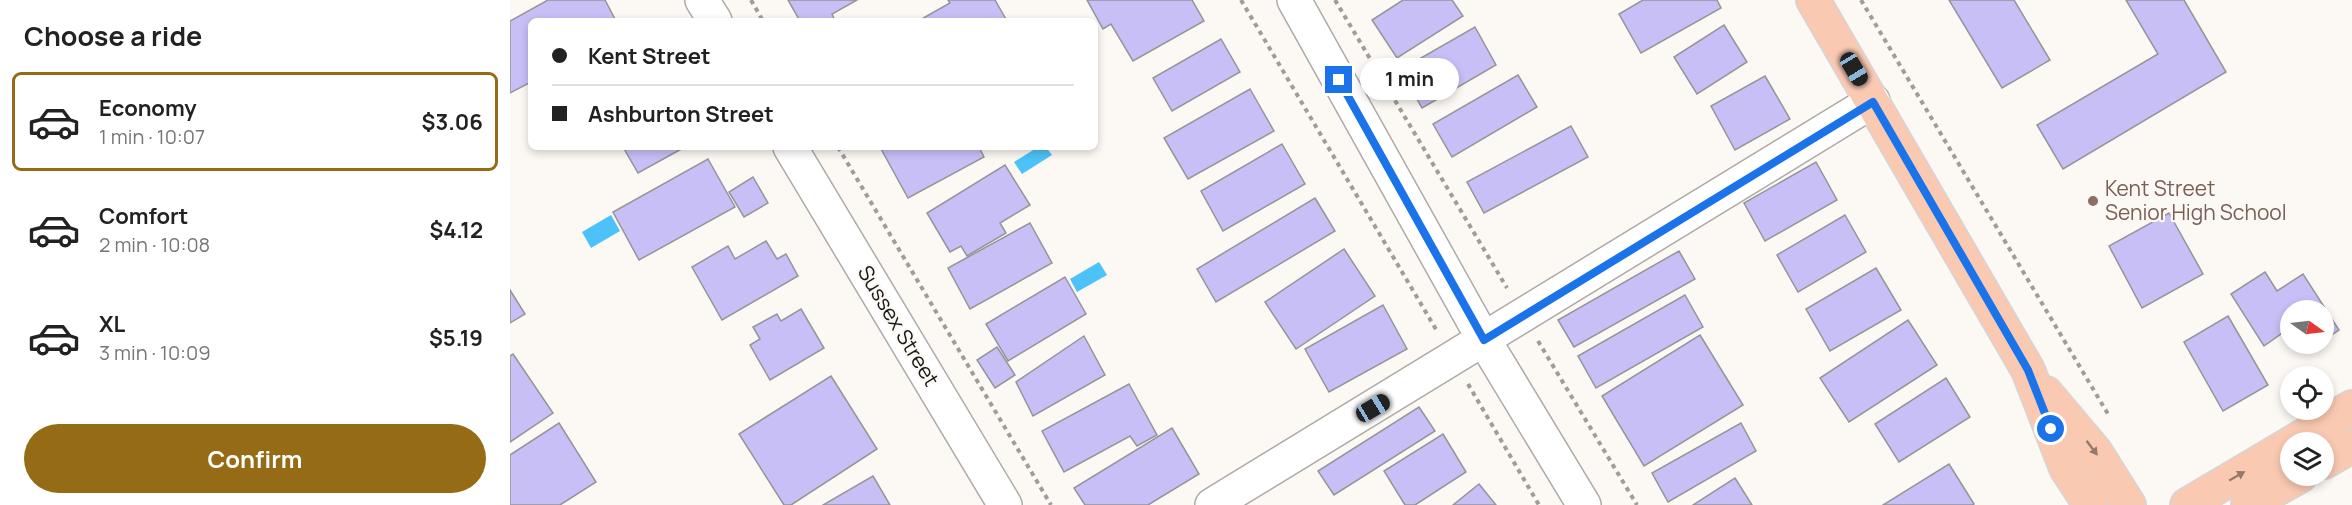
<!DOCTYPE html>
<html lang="en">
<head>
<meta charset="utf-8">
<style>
	:root { --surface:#fff; --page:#f6f6f6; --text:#222; --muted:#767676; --line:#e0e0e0; --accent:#956b16 }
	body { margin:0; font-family:Manrope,sans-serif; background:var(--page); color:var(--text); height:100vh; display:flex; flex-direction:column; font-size:22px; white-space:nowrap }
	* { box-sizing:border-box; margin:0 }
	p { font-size:20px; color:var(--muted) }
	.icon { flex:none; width:33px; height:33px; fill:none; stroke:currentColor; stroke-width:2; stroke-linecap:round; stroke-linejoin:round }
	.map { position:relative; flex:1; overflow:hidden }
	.details { display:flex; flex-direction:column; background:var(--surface); width:510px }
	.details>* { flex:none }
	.guide { position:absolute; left:18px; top:18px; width:570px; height:132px; border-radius:9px; box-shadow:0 3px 9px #0003; display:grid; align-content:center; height:132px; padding:0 24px; background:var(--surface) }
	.needle { width:39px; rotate:104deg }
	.controls { position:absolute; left:1770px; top:300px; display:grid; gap:12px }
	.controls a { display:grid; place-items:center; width:54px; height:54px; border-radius:50%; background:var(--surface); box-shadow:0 3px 9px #0003; font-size:30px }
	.end { position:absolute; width:27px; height:27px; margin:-14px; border:8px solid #1a73e8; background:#fff; box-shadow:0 0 0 3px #fff }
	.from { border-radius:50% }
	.bubble { position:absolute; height:42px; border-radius:21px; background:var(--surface); box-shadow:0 3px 9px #0003; font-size:20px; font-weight:700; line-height:42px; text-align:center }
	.car { position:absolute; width:18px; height:36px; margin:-18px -9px; border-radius:8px; box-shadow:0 0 4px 2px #0007; background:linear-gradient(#222 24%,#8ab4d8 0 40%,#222 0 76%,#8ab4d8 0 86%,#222 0) }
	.guide b { display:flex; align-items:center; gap:21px; height:57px; font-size:22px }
	.guide b+b { border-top:2px solid var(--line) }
	.guide i { width:15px; height:15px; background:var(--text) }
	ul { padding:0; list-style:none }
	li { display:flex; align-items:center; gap:18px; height:99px; margin:0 12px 9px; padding:0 12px; border:3px solid transparent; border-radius:9px }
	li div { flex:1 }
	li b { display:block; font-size:22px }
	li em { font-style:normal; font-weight:700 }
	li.current { border-color:var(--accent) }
	li>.icon { width:54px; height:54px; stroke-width:1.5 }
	h2 { padding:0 24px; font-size:27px; line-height:72px }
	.cta { display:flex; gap:12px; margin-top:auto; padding:12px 24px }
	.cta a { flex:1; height:69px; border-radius:36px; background:var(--accent); color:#fff; font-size:24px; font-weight:700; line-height:69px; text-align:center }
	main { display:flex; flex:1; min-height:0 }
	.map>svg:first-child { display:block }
	.water { fill:#4dc2f8 }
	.building { fill:#c7bff6; stroke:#959599; stroke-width:1.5 }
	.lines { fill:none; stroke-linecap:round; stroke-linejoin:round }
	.minor-casing { stroke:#aeaaa7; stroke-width:36 }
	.primary-casing { stroke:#d6d5d5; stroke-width:36 }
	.path { stroke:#9f9c99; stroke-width:4; stroke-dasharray:4.5 4.5; stroke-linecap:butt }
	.minor { stroke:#fff; stroke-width:33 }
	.primary { stroke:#fac9b2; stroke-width:33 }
	.oneway { fill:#95796c }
	.route { stroke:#1a73e8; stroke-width:8 }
	.education-dot { fill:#8d6e63; stroke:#fcf8f4; stroke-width:2 }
	.labels { text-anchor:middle; stroke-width:4.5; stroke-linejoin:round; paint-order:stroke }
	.education-label { font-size:21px; fill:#785e54; stroke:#fcf8f4; text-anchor:start }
	.street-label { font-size:21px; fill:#191817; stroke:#fcf8f4 }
</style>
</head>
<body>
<main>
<section class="details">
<h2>Choose a ride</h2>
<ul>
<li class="current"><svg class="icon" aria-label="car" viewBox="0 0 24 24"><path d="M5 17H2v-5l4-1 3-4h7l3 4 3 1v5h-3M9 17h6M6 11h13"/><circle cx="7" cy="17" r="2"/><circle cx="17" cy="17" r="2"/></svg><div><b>Economy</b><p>1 min · 10:07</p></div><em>$3.06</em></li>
<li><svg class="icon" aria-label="car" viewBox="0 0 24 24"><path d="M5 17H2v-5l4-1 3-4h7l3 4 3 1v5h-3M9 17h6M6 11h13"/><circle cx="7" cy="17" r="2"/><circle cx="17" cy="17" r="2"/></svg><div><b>Comfort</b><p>2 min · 10:08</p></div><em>$4.12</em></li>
<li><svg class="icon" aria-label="car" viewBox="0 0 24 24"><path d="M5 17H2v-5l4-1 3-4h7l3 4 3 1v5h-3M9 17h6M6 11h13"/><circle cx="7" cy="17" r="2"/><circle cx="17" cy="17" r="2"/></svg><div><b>XL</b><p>3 min · 10:09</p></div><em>$5.19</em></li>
</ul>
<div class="cta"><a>Confirm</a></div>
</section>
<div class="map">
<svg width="1842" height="505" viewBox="0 0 1842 505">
	<rect width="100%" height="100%" fill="#fcf8f4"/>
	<g class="water">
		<polygon points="528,147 536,147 542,155 512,174 504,162"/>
		<polygon points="101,215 110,231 81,248 72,232"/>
		<polygon points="589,262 597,275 567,292 560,279"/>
	</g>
	<g class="building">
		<polygon points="38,0 95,0 106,21 21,21 21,82 0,93 0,21"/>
		<polygon points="278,0 347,0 322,14 325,21 290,21"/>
		<polygon points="438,0 485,0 497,21 408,21 440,3"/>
		<polygon points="577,0 682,0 694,21 623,61 601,24 593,29"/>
		<polygon points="893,0 942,0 953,16 887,58 862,20"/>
		<polygon points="1133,0 1207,0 1211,8 1131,53 1109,14"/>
		<polygon points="1439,0 1504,0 1540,60 1492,88"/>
		<polygon points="1616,0 1674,0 1716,72 1553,169 1527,125 1648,54"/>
		<polygon points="1214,25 1237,62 1187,94 1164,57"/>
		<polygon points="965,27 986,65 912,108 890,70"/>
		<polygon points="711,39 730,72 662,111 643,78"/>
		<polygon points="1008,75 1027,107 942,157 923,124"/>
		<polygon points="1255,76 1280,119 1225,150 1201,106"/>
		<polygon points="740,89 764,131 678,179 654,138"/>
		<polygon points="1061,126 1078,157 974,213 957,182"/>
		<polygon points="772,144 795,184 713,231 691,191"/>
		<polygon points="113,147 175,147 128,173"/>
		<polygon points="370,147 469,147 474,157 398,198"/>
		<polygon points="198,159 225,207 129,260 103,212"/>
		<polygon points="1306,162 1327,200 1255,241 1234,203"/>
		<polygon points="495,165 520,205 490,223 496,233 457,256 451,246 440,252 417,213"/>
		<polygon points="243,177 258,203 234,217 219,192"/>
		<polygon points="805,198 825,231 706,302 687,269"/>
		<polygon points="1659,213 1693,274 1632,308 1599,246"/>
		<polygon points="1335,215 1356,252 1288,292 1267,255"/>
		<polygon points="520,223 542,263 460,309 438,268"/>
		<polygon points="256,241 267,259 276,254 288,276 212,320 182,267 218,246 225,259"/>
		<polygon points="834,249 865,296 786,349 755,302"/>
		<polygon points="1169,251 1185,279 1064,347 1048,320"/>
		<polygon points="1366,268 1391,310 1320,351 1296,309"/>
		<polygon points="1755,272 1767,291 1793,274 1829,330 1814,340 1814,310 1780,310 1780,332 1778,329 1754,346 1721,294"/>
		<polygon points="555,277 576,314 498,361 476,324"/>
		<polygon points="0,290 15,314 0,323"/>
		<polygon points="1175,295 1193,327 1086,388 1068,356"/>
		<polygon points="873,305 897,349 819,392 795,349"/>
		<polygon points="291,309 314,348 260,380 240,345 250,339 243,327 267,314 271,321"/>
		<polygon points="1718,316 1758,385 1713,411 1674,342"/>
		<polygon points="1398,320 1427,365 1339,422 1310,378"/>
		<polygon points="1190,335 1233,405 1134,466 1092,396"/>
		<polygon points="574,336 595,375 523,416 506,382"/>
		<polygon points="1788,344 1809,344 1794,353"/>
		<polygon points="487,347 505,375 485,388 467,360"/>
		<polygon points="3,354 43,413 0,442 0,356"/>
		<polygon points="321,376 367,449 281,505 274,505 229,434"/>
		<polygon points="1436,378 1460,417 1389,462 1365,424"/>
		<polygon points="619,384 647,435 627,446 620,436 554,472 532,431"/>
		<polygon points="909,407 925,431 824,495 808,471"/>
		<polygon points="49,423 86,482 50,505 0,505 0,455"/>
		<polygon points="1231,423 1246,451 1158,502 1142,473"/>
		<polygon points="662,428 689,474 638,505 575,505 564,488"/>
		<polygon points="933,434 956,472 905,505 895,505 874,471"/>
		<polygon points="1439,464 1464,504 1462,505 1373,505"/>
		<polygon points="363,476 380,505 313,505"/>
		<polygon points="1225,478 1242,505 1183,505"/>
		<polygon points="969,484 986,505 943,505"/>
	</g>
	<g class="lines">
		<defs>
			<g id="minor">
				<polyline points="192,0 205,21"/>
				<polyline points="784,0 974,340 1074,505"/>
				<polyline points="280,147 495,505"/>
				<polyline points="702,505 1363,101"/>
			</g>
			<g id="primary">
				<polyline points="1303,0 1518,370 1556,468 1580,505"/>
				<polyline points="1536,393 1585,451 1619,505"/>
				<polyline points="1783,442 1842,407"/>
				<polyline points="1814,462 1842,446"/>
				<polyline points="1677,505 1780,444"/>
				<polyline points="1738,505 1790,476"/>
			</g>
		</defs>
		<use href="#minor" class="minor-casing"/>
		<use href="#primary" class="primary-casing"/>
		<g class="path">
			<polyline points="241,0 253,21"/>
			<polyline points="731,0 927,331"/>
			<polyline points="825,0 997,288"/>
			<polyline points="1351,0 1598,414"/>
			<polyline points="328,147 541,505"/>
			<polyline points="1028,341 1127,505"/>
			<polyline points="958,384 1029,505"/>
		</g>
		<use href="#minor" class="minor"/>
		<use href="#primary" class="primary"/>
	</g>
	<defs><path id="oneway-solid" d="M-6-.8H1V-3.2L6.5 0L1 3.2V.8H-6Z" transform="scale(1.5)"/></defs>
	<g class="oneway">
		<use href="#oneway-solid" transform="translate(1582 448) rotate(53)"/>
		<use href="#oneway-solid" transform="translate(1727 476) rotate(-30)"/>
	</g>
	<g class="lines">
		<polyline class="route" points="829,80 974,340 1363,102 1518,370 1541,429"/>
	</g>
	<circle class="education-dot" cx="1583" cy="201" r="6"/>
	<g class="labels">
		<g class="education-label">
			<text x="1595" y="196">Kent Street<tspan x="1595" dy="24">Senior High School</tspan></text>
		</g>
		<g class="street-label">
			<text transform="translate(388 326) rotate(59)" y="7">Sussex Street</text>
		</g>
	</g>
</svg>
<div class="controls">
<a><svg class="needle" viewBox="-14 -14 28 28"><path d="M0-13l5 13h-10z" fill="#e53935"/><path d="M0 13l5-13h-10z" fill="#767676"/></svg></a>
<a><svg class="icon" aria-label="locate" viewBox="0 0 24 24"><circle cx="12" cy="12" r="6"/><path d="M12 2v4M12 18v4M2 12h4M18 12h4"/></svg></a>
<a><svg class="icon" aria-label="layers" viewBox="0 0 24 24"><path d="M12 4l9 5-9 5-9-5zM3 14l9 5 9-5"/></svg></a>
</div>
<i class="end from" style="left:1541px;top:429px"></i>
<i class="end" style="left:829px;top:80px"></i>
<div class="bubble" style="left:850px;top:58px;width:99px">1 min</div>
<i class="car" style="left:1344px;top:69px;rotate:149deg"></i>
<i class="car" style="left:863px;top:408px;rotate:59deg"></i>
<div class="guide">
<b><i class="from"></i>Kent Street</b>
<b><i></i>Ashburton Street</b>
</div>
</div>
</main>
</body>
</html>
